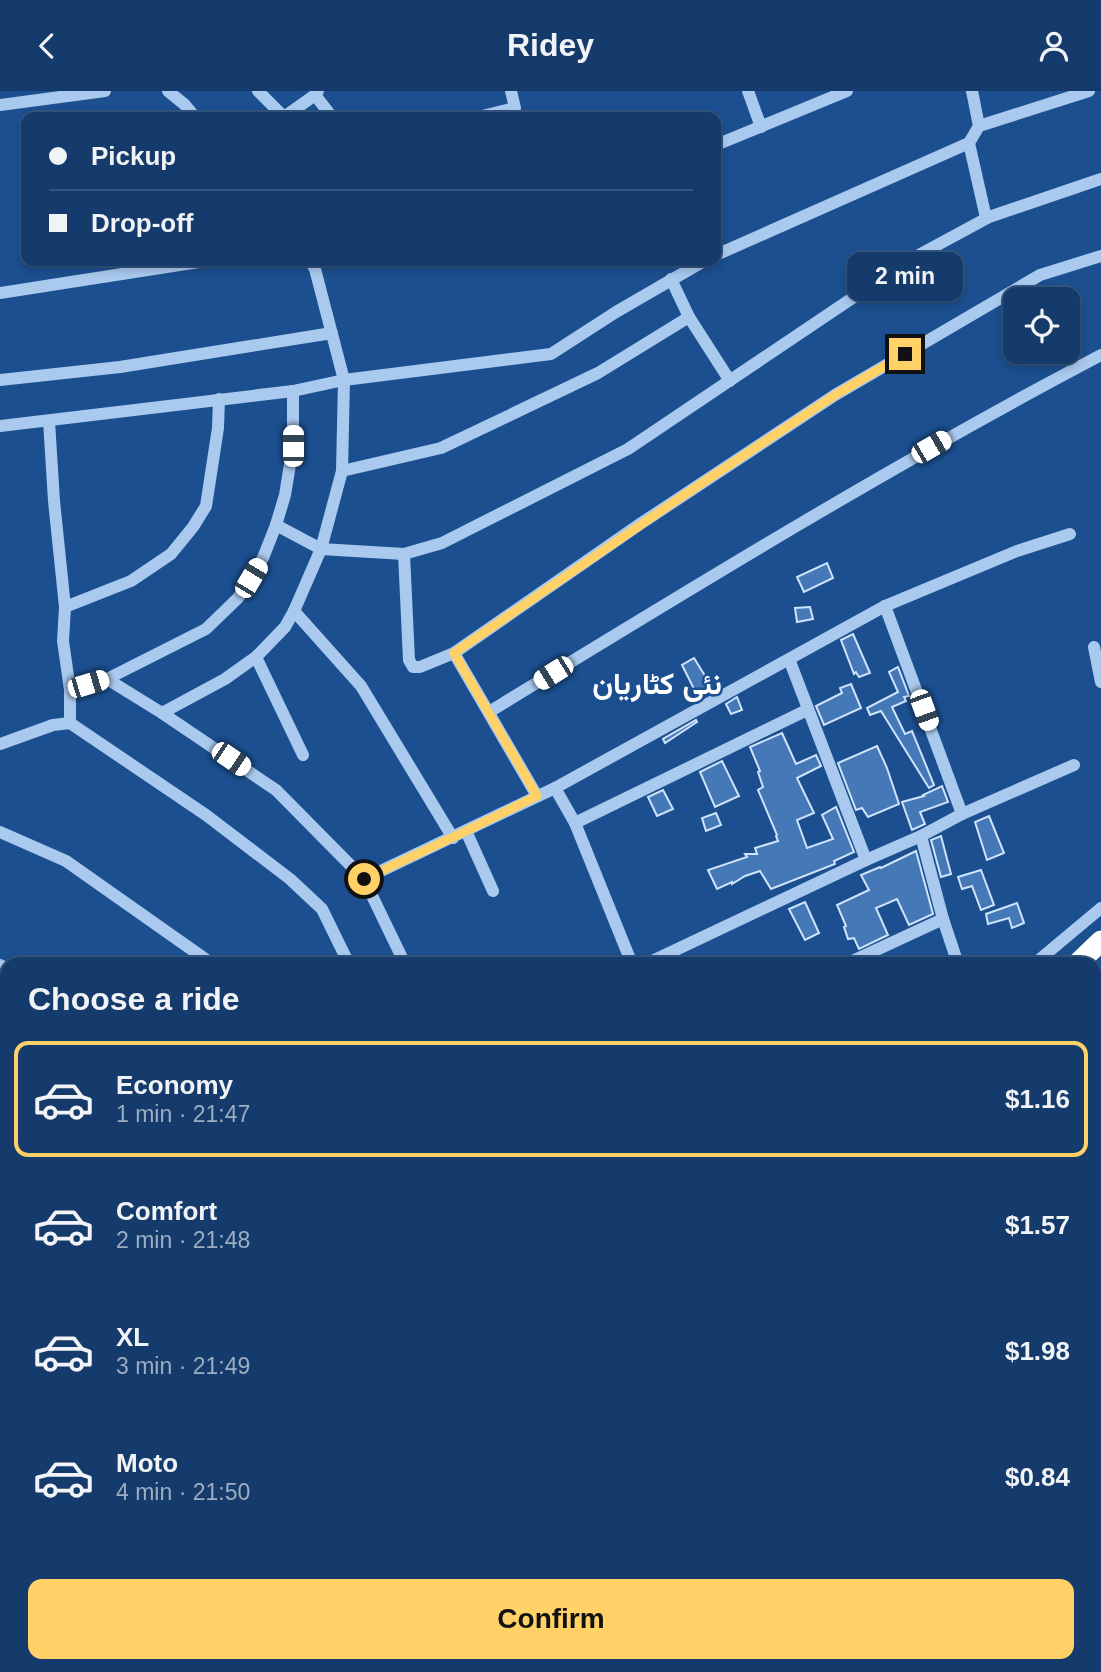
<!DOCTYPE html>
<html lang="en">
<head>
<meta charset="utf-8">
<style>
	:root { --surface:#143b6b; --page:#1d4271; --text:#f1f3f6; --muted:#9dadc1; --line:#33557e; --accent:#ffd166 }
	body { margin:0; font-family:Arial,Vazirmatn,sans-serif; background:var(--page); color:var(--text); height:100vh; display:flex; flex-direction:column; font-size:26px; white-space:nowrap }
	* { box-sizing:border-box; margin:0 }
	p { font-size:23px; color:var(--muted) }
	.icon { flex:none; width:38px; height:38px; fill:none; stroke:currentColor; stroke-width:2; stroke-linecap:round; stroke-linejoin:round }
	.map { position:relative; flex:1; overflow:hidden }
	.panel { position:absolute; left:0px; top:866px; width:1102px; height:716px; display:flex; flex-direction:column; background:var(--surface); border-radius:21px 21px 0 0; box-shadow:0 4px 10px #0003,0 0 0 2px var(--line) }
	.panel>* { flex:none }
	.top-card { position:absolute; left:21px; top:21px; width:700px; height:154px; border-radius:14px; box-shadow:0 4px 10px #0003,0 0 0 2px var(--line); display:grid; align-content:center; height:154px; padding:0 28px; background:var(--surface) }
	.controls { position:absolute; left:1003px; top:196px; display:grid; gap:14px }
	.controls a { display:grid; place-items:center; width:77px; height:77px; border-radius:14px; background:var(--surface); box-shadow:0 4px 10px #0003,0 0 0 2px var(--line); font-size:35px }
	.end { position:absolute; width:32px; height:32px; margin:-16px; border:9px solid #ffd166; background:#111; box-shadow:0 0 0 4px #111 }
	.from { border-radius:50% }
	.bubble { position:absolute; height:49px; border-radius:14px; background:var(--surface); box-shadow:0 4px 10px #0003,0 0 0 2px var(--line); font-size:23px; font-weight:700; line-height:49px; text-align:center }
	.car { position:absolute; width:21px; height:42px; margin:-21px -10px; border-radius:9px; box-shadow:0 0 5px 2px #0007; background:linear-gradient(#fff 24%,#345 0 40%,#fff 0 76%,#345 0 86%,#fff 0) }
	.top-card b { display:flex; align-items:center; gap:24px; height:66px; font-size:26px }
	.top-card b+b { border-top:2px solid var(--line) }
	.top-card i { width:18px; height:18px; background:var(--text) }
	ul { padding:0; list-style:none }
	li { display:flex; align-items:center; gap:21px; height:116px; margin:0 14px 10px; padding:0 14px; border:4px solid transparent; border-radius:14px }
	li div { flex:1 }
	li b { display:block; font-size:26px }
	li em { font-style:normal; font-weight:700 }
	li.current { border-color:var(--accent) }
	li>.icon { width:63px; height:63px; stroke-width:1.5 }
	h2 { padding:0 28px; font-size:32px; line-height:84px }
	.cta { display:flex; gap:14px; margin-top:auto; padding:14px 28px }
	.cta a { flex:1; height:80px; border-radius:14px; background:var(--accent); color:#111; font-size:28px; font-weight:700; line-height:80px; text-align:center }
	header { display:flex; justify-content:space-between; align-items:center; height:91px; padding:0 28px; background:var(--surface); font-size:32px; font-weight:700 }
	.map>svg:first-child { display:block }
	.green { fill:#2e69ad }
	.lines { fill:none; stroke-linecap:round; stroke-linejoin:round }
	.river { stroke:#3c6290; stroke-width:26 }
	.building { fill:#4478b7; stroke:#cfe3fa; stroke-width:2 }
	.minor { stroke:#a9c9ee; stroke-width:12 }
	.highway { stroke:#fff; stroke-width:21 }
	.route { stroke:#ffd166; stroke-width:9 }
	.labels { text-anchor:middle; stroke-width:5; stroke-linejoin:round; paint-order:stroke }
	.district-label { font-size:30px; font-weight:bold; fill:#fff; stroke:#1b4f8f }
</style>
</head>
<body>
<header><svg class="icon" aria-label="back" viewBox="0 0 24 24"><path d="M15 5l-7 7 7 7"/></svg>Ridey<svg class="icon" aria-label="person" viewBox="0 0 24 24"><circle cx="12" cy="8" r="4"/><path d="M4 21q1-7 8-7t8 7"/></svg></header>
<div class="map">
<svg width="1101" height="1581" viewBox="0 0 1101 1581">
	<rect width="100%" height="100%" fill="#1b4f8f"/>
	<g class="green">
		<polygon points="1096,1154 1101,1154 1101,1490 1096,1502"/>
		<polygon points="670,1575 1018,1575 1000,1581 671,1581"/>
	</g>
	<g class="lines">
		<g class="river">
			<polyline points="1096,1549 1101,1545"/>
			<polyline points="1051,1581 1060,1575"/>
		</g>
	</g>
	<g class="building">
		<polygon points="827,472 833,487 804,501 797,486"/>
		<polygon points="810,516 813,528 797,531 795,517"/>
		<polygon points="853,543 870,582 859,586 856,581 854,583 841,549"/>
		<polygon points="694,567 712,596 697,604 682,574"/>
		<polygon points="898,576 909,605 904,606 906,610 892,616 905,643 912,640 934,694 929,697 881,620 870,624 867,617 898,601 889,581"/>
		<polygon points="851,593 861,617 824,634 816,615 842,602 840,597"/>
		<polygon points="737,606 742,619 731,623 726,613"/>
		<polygon points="696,629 697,631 665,652 663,648"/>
		<polygon points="782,642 796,673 816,664 821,675 797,687 814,722 797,729 807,757 833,748 822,724 836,716 854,761 834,770 835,773 771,798 760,780 745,785 732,793 732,791 717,798 708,779 747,766 745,763 757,763 755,757 778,750 776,745 777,744 758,699 763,696 758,681 760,680 750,656"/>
		<polygon points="877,655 887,677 899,713 868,726 862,717 856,719 838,672"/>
		<polygon points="722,670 739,705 715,716 700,681"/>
		<polygon points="942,695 948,711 920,721 925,733 912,739 902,711 924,705 923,704"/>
		<polygon points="663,699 673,718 657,725 648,706"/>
		<polygon points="716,722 721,734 706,740 702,727"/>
		<polygon points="989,725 1004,762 987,769 975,731"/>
		<polygon points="941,745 951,783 941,786 931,749"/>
		<polygon points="916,760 933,823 909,834 897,808 876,817 888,844 859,858 854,847 848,848 844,836 846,835 837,814 869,799 861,784 880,776 881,777"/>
		<polygon points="981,779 994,814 981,819 972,795 962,798 958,786"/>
		<polygon points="805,811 819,842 805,849 789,818"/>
		<polygon points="1017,812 1024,832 1012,837 1009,827 988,833 986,823"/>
	</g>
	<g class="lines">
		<g class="minor">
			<polyline points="168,0 184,13 195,26"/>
			<polyline points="258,0 284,26 315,4 318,0"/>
			<polyline points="748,0 761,36"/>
			<polyline points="972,0 979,35"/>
			<polyline points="315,4 332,26"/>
			<polyline points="0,14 105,0"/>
			<polyline points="478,26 515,17 511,0"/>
			<polyline points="716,54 847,0"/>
			<polyline points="986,127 969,52 979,35 1089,0"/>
			<polyline points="716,164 969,52"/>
			<polyline points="671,188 689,226 730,290"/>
			<polyline points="0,202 205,170"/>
			<polyline points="0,289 120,276 332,242"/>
			<polyline points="49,330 54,410 65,516 63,550 70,599 70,632"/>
			<polyline points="0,335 293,300 344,289 551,263 616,221 704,170"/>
			<polyline points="342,380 441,357 598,282 689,226"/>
			<polyline points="276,434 321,458 404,463 442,452 628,358 906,171 989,126 1101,88"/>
			<polyline points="404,463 409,569 413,576 420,576 454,562 640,433 835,304 1040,184 1101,165"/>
			<polyline points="885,515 962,723"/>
			<polyline points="65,516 131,490 171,463 193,436 206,415 218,337 219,308"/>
			<polyline points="294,520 361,595 453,747"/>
			<polyline points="1094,556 1101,591"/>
			<polyline points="454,562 537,705"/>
			<polyline points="256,566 303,664"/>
			<polyline points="789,568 866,769"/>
			<polyline points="107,588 162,622 276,699 364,788 555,697 885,515 1017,460 1070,443"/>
			<polyline points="70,599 107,588 206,538 238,507 263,467 276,434 285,404 293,355 293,300"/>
			<path d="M489,621C690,498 892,374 1101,264"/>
			<polyline points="162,622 225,588 256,566 285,536 294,520 321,458 342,380 344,289 315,178 310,170"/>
			<polyline points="0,653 53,634 70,632 206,724 290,788 322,818 349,873"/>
			<polyline points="555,697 575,732 632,873"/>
			<polyline points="575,732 807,619"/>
			<polyline points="466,740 493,800"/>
			<polyline points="0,741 66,770 208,870 210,873"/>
			<polyline points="921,745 943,828"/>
			<polyline points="364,788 405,873"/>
			<polyline points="646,873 866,769 921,745 962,723 1074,674"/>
			<polyline points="846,873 943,828 958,873"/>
			<polyline points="1034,873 1101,817"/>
			<polyline points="0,874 7,878"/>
			<polyline points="1096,971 1101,966"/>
			<polyline points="0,1002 5,1007 7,1012"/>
			<polyline points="0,1048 7,1048"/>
			<polyline points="0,1151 7,1151"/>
			<polyline points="0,1295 1,1261"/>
			<polyline points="0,1362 7,1363"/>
			<polyline points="0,1492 7,1492"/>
			<polyline points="205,1575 212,1581"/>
			<polyline points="40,1581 67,1576 68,1581"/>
			<polyline points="338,1581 345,1575"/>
		</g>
		<g class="highway">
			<polyline points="1077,873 1101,850"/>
			<polyline points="1096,911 1101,906"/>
			<polyline points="236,1581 243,1575"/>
			<polyline points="284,1581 290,1575"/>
		</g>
	</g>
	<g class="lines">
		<polyline class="route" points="364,788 466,740 537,705 454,562 684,404 835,304 905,263"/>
	</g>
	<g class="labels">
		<g class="district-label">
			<text x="657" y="603">نئی کٹاریان</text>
		</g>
	</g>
</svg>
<div class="controls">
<a><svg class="icon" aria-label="locate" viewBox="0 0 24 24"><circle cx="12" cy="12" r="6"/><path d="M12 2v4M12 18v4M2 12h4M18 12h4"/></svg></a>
</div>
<i class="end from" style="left:364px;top:788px"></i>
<i class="end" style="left:905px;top:263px"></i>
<div class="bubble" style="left:847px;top:161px;width:116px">2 min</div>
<i class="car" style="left:293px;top:355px;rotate:0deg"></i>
<i class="car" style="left:931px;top:356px;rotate:60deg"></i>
<i class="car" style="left:251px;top:487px;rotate:31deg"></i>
<i class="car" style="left:553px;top:582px;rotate:238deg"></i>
<i class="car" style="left:88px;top:593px;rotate:73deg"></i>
<i class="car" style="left:924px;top:619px;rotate:160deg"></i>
<i class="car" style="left:231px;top:668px;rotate:124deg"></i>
<div class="top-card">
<b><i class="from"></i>Pickup</b>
<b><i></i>Drop-off</b>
</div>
<section class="panel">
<h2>Choose a ride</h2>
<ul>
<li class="current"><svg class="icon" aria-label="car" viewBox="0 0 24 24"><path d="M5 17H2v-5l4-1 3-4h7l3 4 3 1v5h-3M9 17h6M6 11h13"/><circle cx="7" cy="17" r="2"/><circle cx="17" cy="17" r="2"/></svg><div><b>Economy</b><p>1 min · 21:47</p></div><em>$1.16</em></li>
<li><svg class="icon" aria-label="car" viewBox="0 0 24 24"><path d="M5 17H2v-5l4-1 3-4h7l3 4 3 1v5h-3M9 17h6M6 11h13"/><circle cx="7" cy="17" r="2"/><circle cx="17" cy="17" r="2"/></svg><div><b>Comfort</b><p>2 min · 21:48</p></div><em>$1.57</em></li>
<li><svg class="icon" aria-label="car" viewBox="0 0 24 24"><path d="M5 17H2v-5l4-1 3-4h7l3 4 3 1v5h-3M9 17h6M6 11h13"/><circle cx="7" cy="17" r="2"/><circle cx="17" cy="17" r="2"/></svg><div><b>XL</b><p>3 min · 21:49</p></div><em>$1.98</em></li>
<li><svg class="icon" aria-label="car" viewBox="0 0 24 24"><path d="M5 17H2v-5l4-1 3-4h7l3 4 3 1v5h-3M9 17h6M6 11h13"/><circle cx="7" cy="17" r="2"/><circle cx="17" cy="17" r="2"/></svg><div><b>Moto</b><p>4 min · 21:50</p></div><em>$0.84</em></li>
</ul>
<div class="cta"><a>Confirm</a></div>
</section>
</div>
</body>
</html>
